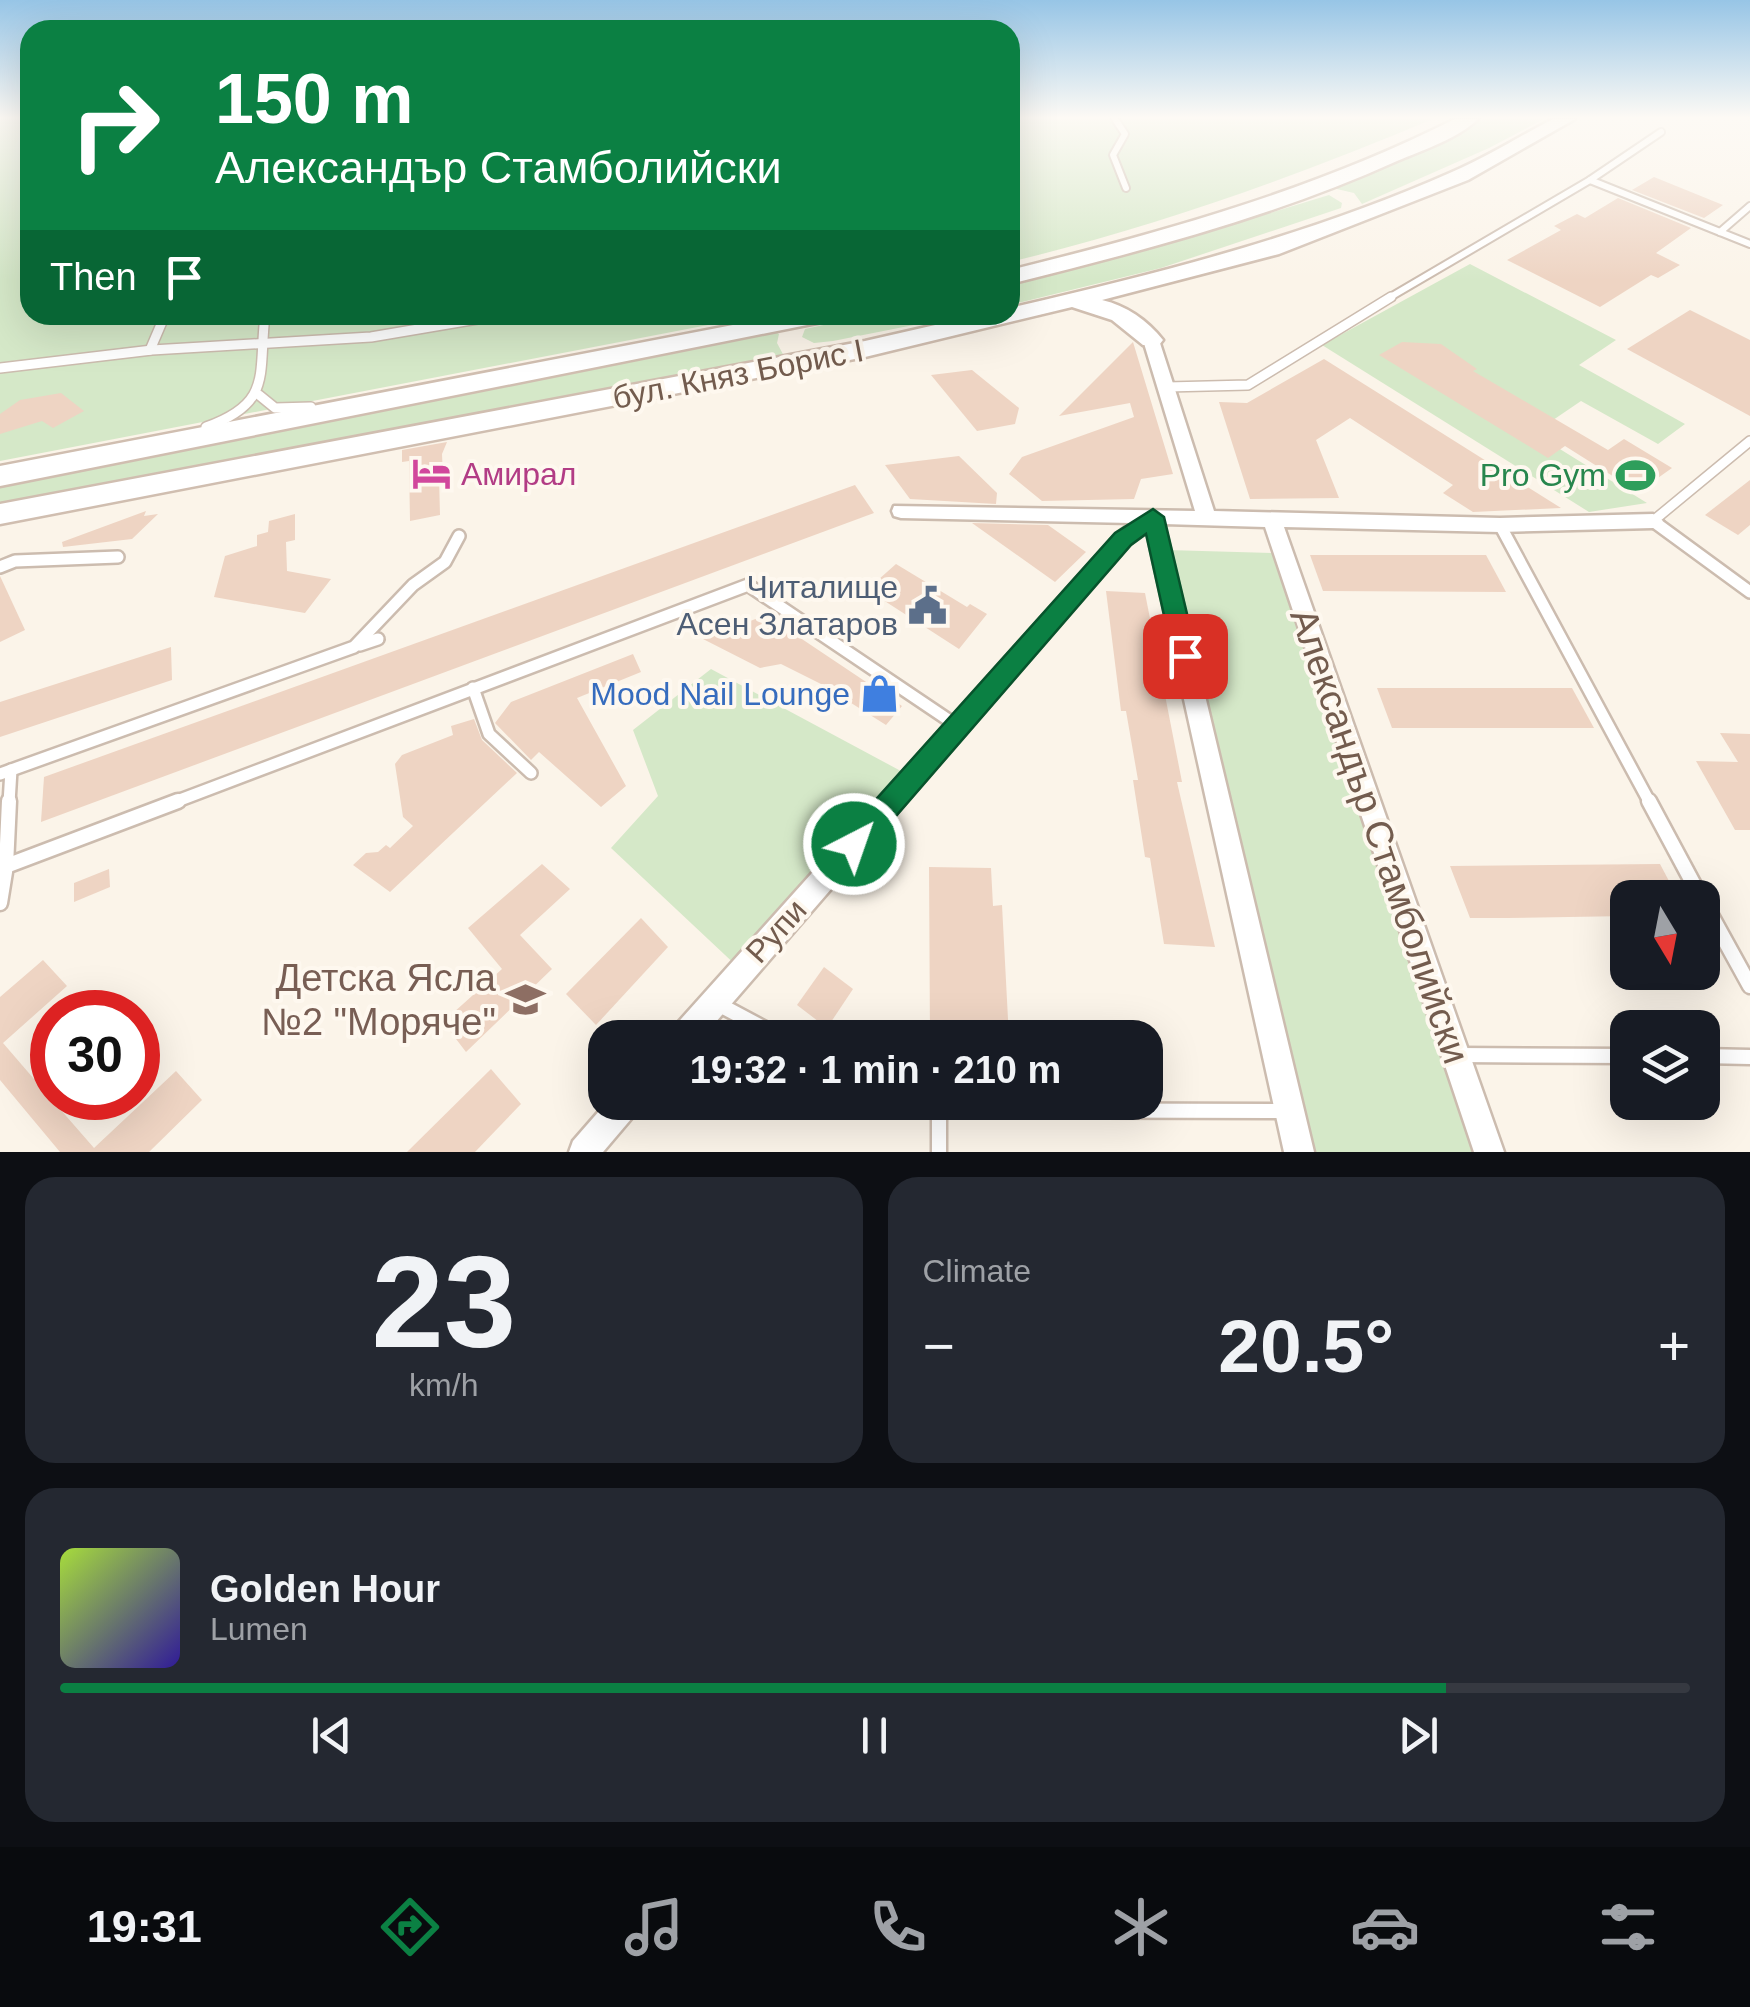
<!DOCTYPE html>
<meta charset="utf-8">
<style>
:root{--surface:#171b24;--page:#242831;--text:#f1f3f6;--muted:#9ea1a6;--line:#363941;--accent:#0b8043}
body{margin:0;font-family:Helvetica,sans-serif;background:var(--page);color:var(--text);height:100vh;display:flex;flex-direction:column;font-size:38px;white-space:nowrap}
*{box-sizing:border-box;margin:0}
p{font-size:32px;color:var(--muted)}
.icon{flex:none;width:55px;height:55px;fill:none;stroke:currentColor;stroke-width:2;stroke-linecap:round;stroke-linejoin:round}
.map{position:relative;height:1152px;overflow:hidden}
.sheet{display:flex;flex-direction:column;gap:25px;padding:25px;background:#0d0f14;flex:1}
.sheet>*{flex:none}
.hud{position:absolute;left:20px;top:20px;width:1000px;height:305px;border-radius:30px;box-shadow:0 10px 40px #0002;background:#0b8043;color:#fff;overflow:hidden}
.needle{width:65px;rotate:170deg}
.fabs{position:absolute;left:1610px;top:880px;display:grid;gap:20px}
.fabs a{display:grid;place-items:center;width:110px;height:110px;border-radius:20px;background:var(--surface);box-shadow:0 10px 40px #0002;font-size:50px}
.speed{position:absolute;left:30px;top:990px;display:flex;gap:20px;font-size:50px;font-weight:700;text-align:center}
.speed>*{display:grid;place-content:center;width:130px;height:130px;border-radius:50%;background:var(--surface);box-shadow:0 10px 40px #0002;line-height:1}
.speed .limit{border:15px solid #d22;background:#fff;color:#111}
.pin{position:absolute;display:grid;place-items:center;width:85px;height:85px;color:#fff;margin:-42px;border-radius:20px;box-shadow:0 5px 15px #0006}
.me{position:absolute;width:110px;margin:-55px;rotate:41deg;stroke-linejoin:round;filter:drop-shadow(0 0 8px #0008)}
.turn{display:flex;align-items:center;gap:35px;height:210px;padding:0 30px;font-size:45px}
.turn .icon{width:130px;height:130px;stroke-width:2.5}
.turn b{display:block;font-size:70px;line-height:85px}
.then{display:flex;align-items:center;height:95px;padding:0 30px;background:#0003;gap:20px;font-size:38px}
.big{font-size:75px;font-weight:800;line-height:1.1}
.sheet .card{flex:1;display:flex;flex-direction:column;justify-content:center;gap:15px;min-width:0;padding:0 35px;border-radius:30px;background:var(--page)}
.sheet .dial{align-items:center;gap:0}
.dial b{font-size:130px;line-height:1}
.song{display:flex;align-items:center;gap:30px}
.cover{width:120px;height:120px;border-radius:15px;background:linear-gradient(135deg,hsl(80 70% 55%),hsl(250 70% 35%))}
.played{height:10px;border-radius:5px;background:linear-gradient(90deg,var(--accent) 85%,var(--line) 85%)}
.keys{display:flex;justify-content:space-around;direction:ltr}
.heat{display:flex;justify-content:space-between;align-items:center;font-size:55px;direction:ltr}
.sheet .tiles{flex:1;display:grid;gap:25px;grid-template-columns:1fr 1fr}
.card:last-child{grid-column:span 2}
.trip{position:absolute;left:588px;top:1020px;width:575px;height:100px;border-radius:30px;background:var(--surface);box-shadow:0 10px 40px #0002;font-weight:800;line-height:100px;text-align:center}
.menu{display:flex;height:160px;justify-content:space-around;align-items:center;background:#090b0e;color:var(--muted)}
.menu .icon{width:70px;height:70px}
.menu .on{color:var(--accent)}
.menu b{font-size:45px;color:var(--text)}
.map>svg:first-child{display:block}
.green{fill:#d5e8c8}
.building{fill:#eed4c3}
.lines{fill:none;stroke-linecap:round;stroke-linejoin:round}
.service-far3-casing{stroke:#ccbcaf;stroke-width:10}
.service-far2-casing{stroke:#ccbcaf;stroke-width:12}
.service-far1-casing{stroke:#ccbcaf;stroke-width:16}
.service-casing{stroke:#ccbcaf;stroke-width:19}
.minor-casing{stroke:#ccbcaf;stroke-width:5}
.secondary-casing{stroke:#d0beb0;stroke-width:5}
.service-far3{stroke:#fff;stroke-width:6}
.service-far2{stroke:#fff;stroke-width:9}
.service-far1{stroke:#fff;stroke-width:11}
.service{stroke:#fff;stroke-width:14}
.minor{fill:#fff;fill-rule:evenodd}
.secondary{fill:#fff;fill-rule:evenodd}
.route{fill:#0b8043;stroke:#07532c;stroke-width:2.5}
.labels{text-anchor:middle;stroke-width:8;stroke-linejoin:round;paint-order:stroke}
.street-label{font-size:32px;fill:#735c4e;stroke:#fef8ef}
.hotel-label{font-size:32px;fill:#b23c85;stroke:#fef8ef;text-anchor:start}
.leisure-label{font-size:32px;fill:#27864d;stroke:#fef8ef;text-anchor:end}
.service-label{font-size:32px;fill:#4e5e75;stroke:#fef8ef;text-anchor:end}
.shop-label{font-size:32px;fill:#366cbe;stroke:#fef8ef;text-anchor:end}
.near-street-label{font-size:38px;fill:#735c4e;stroke:#fef8ef}
.near-education-label{font-size:38px;fill:#785e54;stroke:#fef8ef;text-anchor:end}
</style>
<div class="map">
<svg width="1750" height="1152" viewBox="0 0 1750 1152">
<rect width="100%" height="100%" fill="#fbf4e9"/>
<g class="green">
<path d="M 0,119 L 30,119 L 30,315 L 760,315 L 0,461 Z"/>
<path d="M 1010,119 L 1433,119 C 1295,177 1156,227 1010,262 Z"/>
<path d="M 1483,119 L 1544,119 L 1489,148 L 1362,204 L 1354,193 L 1328,187 Z"/>
<path d="M 1329,195 L 1342,203 L 1341,208 L 1161,268 L 1010,305 L 1010,285 L 1151,249 Z"/>
<path d="M 1470,264 L 1616,340 L 1579,365 L 1685,424 L 1658,444 L 1581,401 L 1534,433 L 1647,503 L 1589,512 L 1322,345 Z"/>
<path d="M 870,315 L 964,315 L 833,341 L 814,343 L 802,337 L 805,329 Z"/>
<path d="M 774,331 L 779,334 L 777,343 L 785,358 L 0,505 L 0,484 Z"/>
<path d="M 1167,550 L 1276,553 L 1478,1152 L 1310,1152 Z"/>
<path d="M 711,669 L 912,777 L 741,970 L 611,848 L 658,796 L 633,730 Z"/>
</g>
<g class="building">
<path d="M 1654,177 L 1723,205 L 1704,218 L 1632,190 Z"/>
<path d="M 1618,198 L 1691,228 L 1656,253 L 1680,265 L 1658,278 L 1651,275 L 1600,307 L 1507,260 L 1561,230 L 1554,226 L 1577,214 L 1585,218 Z"/>
<path d="M 1690,310 L 1750,340 L 1750,416 L 1627,349 Z"/>
<path d="M 1133,342 L 1173,474 L 1141,479 L 1134,499 L 1042,501 L 1009,474 L 1022,457 L 1134,417 L 1130,403 L 1059,416 Z"/>
<path d="M 1402,342 L 1441,344 L 1477,369 L 1473,371 L 1608,450 L 1624,439 L 1672,468 L 1638,492 L 1565,446 L 1548,458 L 1379,355 Z"/>
<path d="M 1324,359 L 1383,396 L 1561,508 L 1473,512 L 1443,493 L 1453,485 L 1350,418 L 1316,440 L 1339,498 L 1250,499 L 1219,402 L 1247,403 Z"/>
<path d="M 972,370 L 1019,408 L 1015,424 L 977,431 L 931,375 Z"/>
<path d="M 61,393 L 84,411 L 53,428 L 42,421 L 0,434 L 0,414 L 20,400 Z"/>
<path d="M 447,442 L 442,454 L 443,477 L 439,477 L 440,515 L 410,521 L 409,461 L 402,462 L 402,450 Z"/>
<path d="M 959,456 L 997,493 L 996,504 L 910,499 L 885,465 Z"/>
<path d="M 1750,480 L 1750,525 L 1738,535 L 1705,515 Z"/>
<path d="M 855,485 L 874,513 L 41,822 L 44,777 Z"/>
<path d="M 146,511 L 144,516 L 158,514 L 132,539 L 63,547 L 62,542 Z"/>
<path d="M 295,514 L 295,540 L 286,542 L 287,571 L 331,579 L 305,613 L 214,597 L 225,556 L 257,546 L 257,535 L 268,532 L 269,521 Z"/>
<path d="M 972,523 L 1048,525 L 1086,552 L 1055,582 Z"/>
<path d="M 1310,555 L 1486,555 L 1506,592 L 1323,591 Z"/>
<path d="M 896,564 L 967,607 L 970,604 L 987,614 L 959,649 L 880,598 L 890,587 L 878,580 Z"/>
<path d="M 0,576 L 25,630 L 0,642 Z"/>
<path d="M 1106,591 L 1145,593 L 1182,782 L 1177,782 L 1215,947 L 1164,944 L 1150,858 L 1145,857 L 1133,780 L 1138,780 L 1126,711 L 1121,711 Z"/>
<path d="M 766,615 L 902,706 L 886,725 L 821,684 L 781,664 L 760,668 L 703,639 Z"/>
<path d="M 171,647 L 172,680 L 0,737 L 0,702 Z"/>
<path d="M 633,654 L 641,672 L 577,698 L 626,786 L 601,807 L 539,752 L 531,760 L 495,723 L 511,702 Z"/>
<path d="M 1377,688 L 1572,688 L 1594,728 L 1392,728 Z"/>
<path d="M 474,719 L 482,740 L 517,773 L 390,892 L 353,865 L 366,853 L 378,852 L 386,845 L 390,848 L 413,826 L 403,817 L 395,764 L 402,755 L 453,735 L 451,726 Z"/>
<path d="M 1720,733 L 1750,734 L 1750,830 L 1735,830 L 1696,761 L 1738,762 Z"/>
<path d="M 542,864 L 570,889 L 520,935 L 552,969 L 466,1052 L 443,1022 L 502,969 L 468,928 Z"/>
<path d="M 1660,864 L 1678,898 L 1628,898 L 1628,916 L 1507,918 L 1470,918 L 1450,866 Z"/>
<path d="M 929,867 L 991,868 L 993,906 L 1002,905 L 1009,1038 L 930,1038 Z"/>
<path d="M 109,869 L 110,887 L 74,902 L 74,883 Z"/>
<path d="M 641,918 L 668,947 L 596,1025 L 566,994 Z"/>
<path d="M 43,960 L 67,986 L 3,1043 L 34,1079 L 52,1063 L 52,1098 L 73,1098 L 60,1109 L 94,1148 L 176,1071 L 202,1100 L 149,1152 L 60,1152 L 0,1080 L 0,997 Z"/>
<path d="M 824,967 L 853,989 L 827,1028 L 797,1005 Z"/>
<path d="M 491,1069 L 521,1104 L 475,1152 L 407,1152 Z"/>
</g>
<g class="lines">
<defs>
<g id="service-far3">
<path d="M 1115,119 L 1125,134 L 1113,155 L 1126,188"/>
<path d="M 1590,180 L 1750,244"/>
<path d="M 1720,232 L 1750,206"/>
<path d="M 1387,299 L 1590,180 L 1661,132"/>
</g>
<g id="service-far2">
<path d="M 150,350 L 165,315"/>
<path d="M 0,368 L 152,350 L 371,337 L 501,315"/>
<path d="M 1167,387 L 1248,385 L 1391,297"/>
<path d="M 259,395 L 275,408 L 311,407"/>
<path d="M 206,427 C 273,403 258,375 265,315"/>
<path d="M 1656,523 L 1653,521 L 1750,441"/>
</g>
<g id="service-far1">
<path d="M 1653,521 L 1750,592"/>
<path d="M 1500,525 L 1650,803"/>
<path d="M 0,567 L 15,561 L 118,557"/>
<path d="M 360,645 L 378,639"/>
<path d="M 473,688 L 489,734 L 531,773"/>
<path d="M 0,774 L 354,647 L 413,585 L 445,562 L 459,536"/>
<path d="M 9,803 L 11,770"/>
<path d="M 172,803 L 748,585 L 956,725"/>
</g>
<g id="service">
<path d="M 1649,801 L 1701,898"/>
<path d="M 6,866 L 9,801"/>
<path d="M 1702,899 L 1750,986"/>
<path d="M 0,903 L 6,866 L 178,801"/>
<path d="M 716,1003 L 782,1038"/>
<path d="M 1459,1055 L 1628,1056"/>
<path d="M 1702,1056 L 1750,1057"/>
<path d="M 920,1102 L 939,1110 L 1288,1111"/>
<path d="M 939,1110 L 939,1152"/>
</g>
<g id="minor">
<path d="M 1151,335 L 1159,340 L 1214,511 L 1500,518 L 1653,514 L 1663,521 L 1653,528 L 1500,532 L 1284,527 L 1504,1152 L 1474,1152 L 1265,527 L 1164,524 L 1314,1152 L 1284,1152 L 1147,532 L 1130,544 L 702,1038 L 669,1038 L 673,1028 L 1116,534 L 1131,523 L 901,518 L 894,516 L 892,511 L 894,506 L 1195,511 L 1143,340 Z"/>
<path d="M 607,1102 L 641,1102 L 637,1112 L 603,1152 L 569,1152 L 573,1141 Z"/>
</g>
<g id="secondary">
<path d="M 1455,119 L 1478,119 C 1459,138 1423,150 1397,161 C 1273,217 1142,251 1010,284 L 1010,270 C 1164,232 1314,190 1455,119 Z"/>
<path d="M 1553,119 L 1575,119 L 1468,180 L 1279,254 L 1102,300 C 1127,306 1147,320 1163,340 L 1159,345 L 1143,345 L 1112,320 L 1072,307 L 865,357 L 0,524 L 0,504 L 865,341 L 979,315 L 1010,315 L 1010,308 C 1161,273 1310,235 1452,172 C 1487,157 1520,136 1553,119 Z"/>
<path d="M 785,315 L 834,315 L 822,322 L 0,486 L 0,466 Z"/>
</g>
</defs>
<use href="#service-far3" class="service-far3-casing"/>
<use href="#service-far2" class="service-far2-casing"/>
<use href="#service-far1" class="service-far1-casing"/>
<use href="#service" class="service-casing"/>
<use href="#minor" class="minor-casing"/>
<use href="#secondary" class="secondary-casing"/>
<use href="#service-far3" class="service-far3"/>
<use href="#service-far2" class="service-far2"/>
<use href="#service-far1" class="service-far1"/>
<use href="#service" class="service"/>
<use href="#minor" class="minor"/>
<use href="#secondary" class="secondary"/>
</g>
<linearGradient id="sky" x2="0" y2="1"><stop stop-color="#97c5e6"/><stop offset="0.42" stop-color="#fdfaf5"/><stop offset="1" stop-color="#fdfaf5" stop-opacity="0"/></linearGradient>
<rect width="1750" height="280" fill="url(#sky)"/>
<path class="route" d="M 1153,509 L 1164,517 L 1197,656 L 1193,663 L 1176,663 L 1173,656 L 1146,534 L 1131,545 L 864,853 L 854,857 L 844,853 L 840,844 L 844,835 L 1115,533 Z"/>
<defs>
<symbol id="hotel-bare" viewBox="-9 -9 18 18"><path d="M-6-4.5h1.5V1H6V5H4.5V3h-9V5H-6ZM-4 0a1.8 1.8 0 1 1 3.6 0ZM.5 0V-2.5h3Q6-2.5 6 0Z" fill="#d1479c" stroke="#fef8ef" stroke-width="2.5" paint-order="stroke"/></symbol>
<symbol id="stadium-bare" viewBox="-9 -9 18 18"><path d="M0-5a6.5 5 0 1 0 0 10a6.5 5 0 1 0 0-10ZM-3.5-1.8h7v3.6h-7Z" fill="#2e9e5b" stroke="#fef8ef" stroke-width="2.5" paint-order="stroke"/></symbol>
<symbol id="civic-bare" viewBox="-9 -9 18 18"><path d="M-.6-6.5H3V-4.5H.6V-3L4-1V1h2V6H-6V1h2V-1L-.6-3ZM-1.2 2.5V6h2.4V2.5Z" fill="#5c6f8a" stroke="#fef8ef" stroke-width="2.5" paint-order="stroke"/></symbol>
<symbol id="shop-bare" viewBox="-9 -9 18 18"><path d="M-5-2.5h2.3a2.7 3.5 0 0 1 5.4 0H5L5.5 6h-11ZM-1.5-2.5h3a1.5 2.3 0 0 0-3 0Z" fill="#3f7fe0" stroke="#fef8ef" stroke-width="2.5" paint-order="stroke"/></symbol>
<symbol id="school-bare" viewBox="-9 -9 18 18"><path d="M0-5L7-2L0 1L-7-2ZM-4 1L0 2.5L4 1V4Q0 6-4 4Z" fill="#8d6e63" stroke="#fef8ef" stroke-width="2.5" paint-order="stroke"/></symbol>
</defs>
<g fill-rule="evenodd">
<use href="#hotel-bare" x="404" y="446" width="55" height="55"/>
<use href="#stadium-bare" x="1608" y="448" width="55" height="55"/>
<use href="#civic-bare" x="900" y="578" width="55" height="55"/>
<use href="#shop-bare" x="852" y="666" width="55" height="55"/>
<use href="#school-bare" x="498" y="972" width="55" height="55"/>
</g>
<g class="labels">
<g class="street-label">
<text transform="translate(738 374) rotate(-11)" y="11">бул. Княз Борис I</text>
<text transform="translate(776 931) rotate(-48)" y="11">Рупи</text>
</g>
<g class="hotel-label">
<text x="461" y="485">Амирал</text>
</g>
<g class="leisure-label">
<text x="1606" y="486">Pro Gym</text>
</g>
<g class="service-label">
<text x="898" y="598">Читалище<tspan x="898" dy="37">Асен Златаров</tspan></text>
</g>
<g class="shop-label">
<text x="850" y="705">Mood Nail Lounge</text>
</g>
<g class="near-street-label">
<text transform="translate(1380 836) rotate(71)" y="13">Александър Стамболийски</text>
</g>
<g class="near-education-label">
<text x="496" y="991">Детска Ясла<tspan x="496" dy="44">№2 "Моряче"</tspan></text>
</g>
</g>
</svg>
<div class="fabs">
<a><svg class="needle" viewBox="-14 -14 28 28"><path d="M0-13l5 13h-10z" fill="#e53935"/><path d="M0 13l5-13h-10z" fill="#9ea1a6"/></svg></a>
<a><svg class="icon" aria-label="layers" viewBox="0 0 24 24"><path d="M12 4l9 5-9 5-9-5zM3 14l9 5 9-5"/></svg></a>
</div>
<div class="speed"><div class="limit">30</div></div>
<div class="pin" style="left:1185px;top:656px;background:#d93025"><svg class="icon" aria-label="arrive" viewBox="0 0 24 24"><path d="M6 21V4h12l-3 4 3 4H6"/></svg></div>
<svg class="me" style="left:854px;top:844px" viewBox="-20 -20 40 40"><circle r="17" fill="#0b8043" stroke="#fff" stroke-width="3"/><path d="M0-11L8 9 0 5-8 9z" fill="#fff"/></svg>
<div class="trip">19:32 · 1 min · 210 m</div>
<div class="hud">
<div class="turn"><svg class="icon" aria-label="right" viewBox="0 0 24 24"><path d="M7 20v-9h11M14 6l5 5-5 5"/></svg><div><b>150 m</b>Александър Стамболийски</div></div>
<div class="then">Then<svg class="icon" aria-label="arrive" viewBox="0 0 24 24"><path d="M6 21V4h12l-3 4 3 4H6"/></svg></div>
</div>
</div>
<section class="sheet">
<div class="tiles">
<div class="card dial"><b>23</b><p>km/h</p></div>
<div class="card"><p>Climate</p>
<div class="heat"><a>−</a><b class="big">20.5°</b><a>+</a></div>
</div>
<div class="card">
<div class="song"><i class="cover"></i><div><b>Golden Hour</b><p>Lumen</p></div></div>
<div class="played"></div>
<div class="keys"><svg class="icon" aria-label="previous" viewBox="0 0 24 24"><path d="M18 5L8 12l10 7zM5 5v14"/></svg><svg class="icon" aria-label="pause" viewBox="0 0 24 24"><path d="M8 5v14M16 5v14"/></svg><svg class="icon" aria-label="next" viewBox="0 0 24 24"><path d="M6 5l10 7-10 7zM19 5v14"/></svg></div>
</div>
</div>
</section>
<nav class="menu">
<b>19:31</b>
<svg class="icon on" aria-label="directions" viewBox="0 0 24 24"><path d="M12 3l9 9-9 9-9-9zM9 14v-3h6M13 9l2 2-2 2"/></svg>
<svg class="icon" aria-label="music" viewBox="0 0 24 24"><path d="M9 18V5l10-2v13"/><circle cx="6" cy="18" r="3"/><circle cx="16" cy="16" r="3"/></svg>
<svg class="icon" aria-label="phone" viewBox="0 0 24 24"><path d="M5 4h4l2 5-3 2q2 4 5 5l2-3 5 2v4C11 20 4 13 5 4z"/></svg>
<svg class="icon" aria-label="climate" viewBox="0 0 24 24"><path d="M12 3v18M4 7l16 10M4 17L20 7"/></svg>
<svg class="icon" aria-label="car" viewBox="0 0 24 24"><path d="M5 17H2v-5l4-1 3-4h7l3 4 3 1v5h-3M9 17h6M6 11h13"/><circle cx="7" cy="17" r="2"/><circle cx="17" cy="17" r="2"/></svg>
<svg class="icon" aria-label="filters" viewBox="0 0 24 24"><path d="M4 7h16M4 17h16"/><circle cx="9" cy="7" r="2"/><circle cx="15" cy="17" r="2"/></svg>
</nav>
